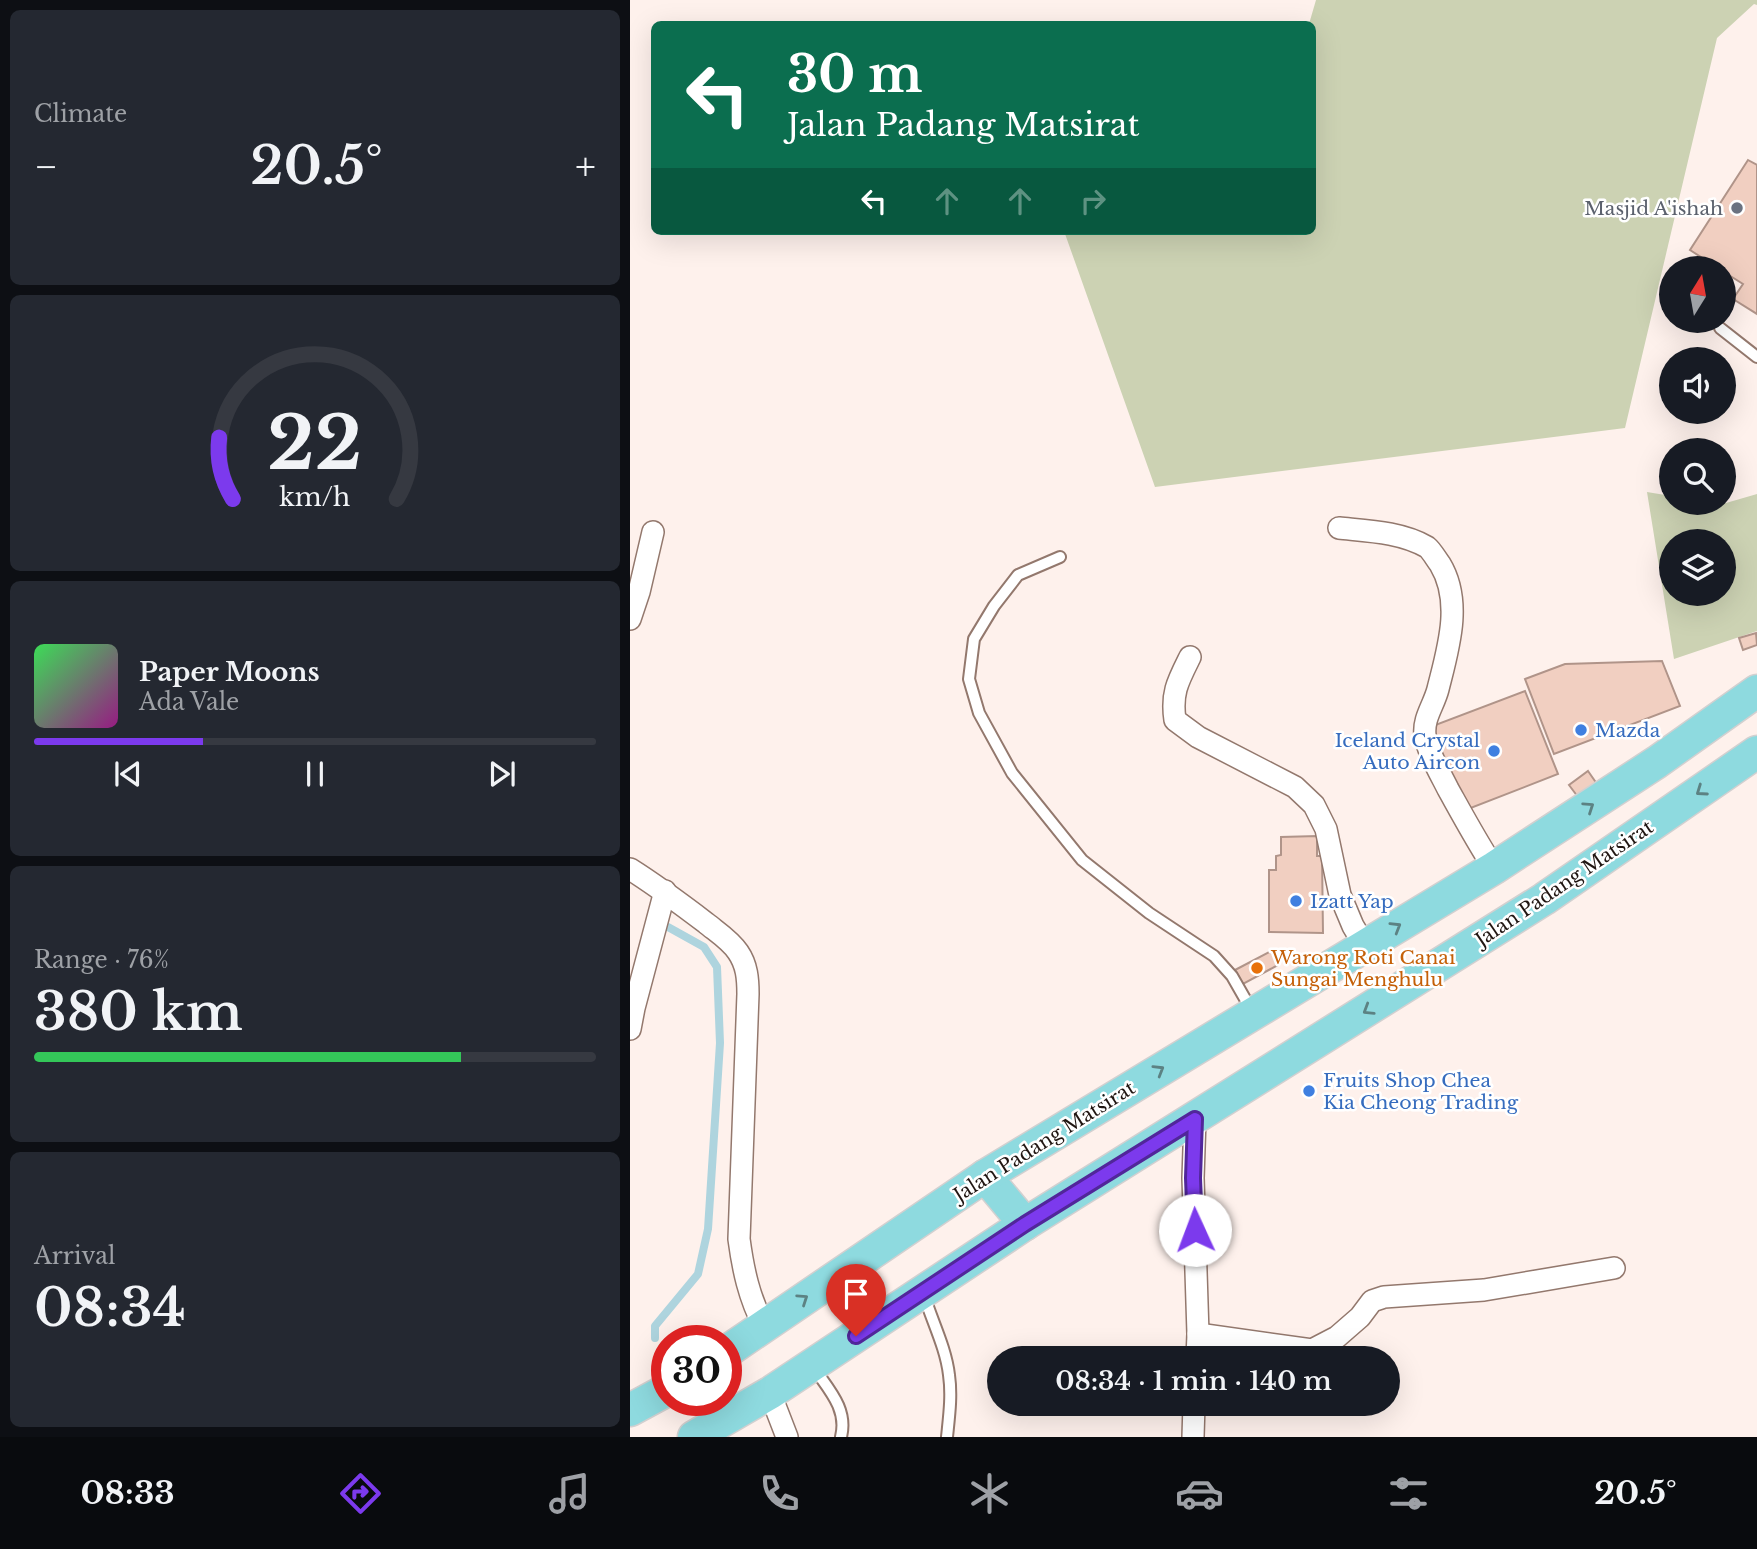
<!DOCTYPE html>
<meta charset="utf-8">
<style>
:root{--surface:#171b24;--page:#242831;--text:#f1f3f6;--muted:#9ea1a6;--line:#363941;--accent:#7c3aed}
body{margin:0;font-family:"Libre Baskerville",serif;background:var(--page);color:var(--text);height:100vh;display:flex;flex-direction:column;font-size:26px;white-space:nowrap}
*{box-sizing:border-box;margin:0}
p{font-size:23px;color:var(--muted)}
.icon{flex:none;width:38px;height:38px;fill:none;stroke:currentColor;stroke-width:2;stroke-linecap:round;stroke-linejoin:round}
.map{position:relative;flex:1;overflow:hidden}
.panel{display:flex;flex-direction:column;gap:10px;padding:10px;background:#0d0f14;width:630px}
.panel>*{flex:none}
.banner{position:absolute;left:21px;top:21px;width:665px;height:214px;border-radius:10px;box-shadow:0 7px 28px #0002;background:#0b6e4f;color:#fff;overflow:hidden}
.needle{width:46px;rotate:11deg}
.tools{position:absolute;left:1029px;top:256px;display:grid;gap:14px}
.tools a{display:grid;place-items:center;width:77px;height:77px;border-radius:50%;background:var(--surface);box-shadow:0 7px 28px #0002;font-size:35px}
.speed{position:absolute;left:21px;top:1325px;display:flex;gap:14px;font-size:35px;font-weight:700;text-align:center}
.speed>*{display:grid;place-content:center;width:91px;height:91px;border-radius:50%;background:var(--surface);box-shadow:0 7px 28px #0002;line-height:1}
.speed .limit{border:10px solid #d22;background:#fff;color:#111}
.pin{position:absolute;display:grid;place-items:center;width:60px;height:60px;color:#fff;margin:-72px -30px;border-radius:50% 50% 50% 0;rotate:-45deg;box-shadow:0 0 7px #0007}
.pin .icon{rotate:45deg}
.me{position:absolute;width:77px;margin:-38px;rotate:358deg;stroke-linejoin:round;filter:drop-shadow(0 0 5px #0008)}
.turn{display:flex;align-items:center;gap:24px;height:147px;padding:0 21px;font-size:32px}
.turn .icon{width:91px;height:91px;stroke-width:2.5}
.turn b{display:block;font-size:49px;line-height:60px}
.lanes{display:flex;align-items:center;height:66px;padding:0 21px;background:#0003;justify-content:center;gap:35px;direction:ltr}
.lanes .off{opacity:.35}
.big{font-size:52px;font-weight:600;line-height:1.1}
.panel .widget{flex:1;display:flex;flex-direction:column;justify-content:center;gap:10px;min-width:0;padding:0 24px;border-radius:10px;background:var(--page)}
.panel .dial{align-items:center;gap:0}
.dial svg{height:182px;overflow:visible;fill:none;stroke:var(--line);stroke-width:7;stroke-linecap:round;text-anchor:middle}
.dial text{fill:var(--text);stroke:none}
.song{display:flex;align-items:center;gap:21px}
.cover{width:84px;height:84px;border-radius:10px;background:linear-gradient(135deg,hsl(130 70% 55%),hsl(310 70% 35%))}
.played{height:7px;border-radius:4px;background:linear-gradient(90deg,var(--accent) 30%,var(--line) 30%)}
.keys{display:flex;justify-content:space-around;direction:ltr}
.heat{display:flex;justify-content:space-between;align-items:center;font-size:38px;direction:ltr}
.charge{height:10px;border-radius:5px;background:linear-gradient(90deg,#34c759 76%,var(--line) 0)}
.trip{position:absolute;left:357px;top:1346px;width:413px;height:70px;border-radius:35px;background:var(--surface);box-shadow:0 7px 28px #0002;font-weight:600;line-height:70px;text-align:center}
.tabs{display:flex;height:112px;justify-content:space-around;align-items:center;background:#090b0e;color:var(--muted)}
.tabs .icon{width:49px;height:49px}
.tabs .active{color:var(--accent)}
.tabs b{font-size:32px;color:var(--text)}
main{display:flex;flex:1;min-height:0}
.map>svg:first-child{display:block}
.green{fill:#ccd2b3;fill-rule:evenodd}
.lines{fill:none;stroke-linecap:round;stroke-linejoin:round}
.stream{stroke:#aed4de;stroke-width:8}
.building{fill:#f1cfc1;stroke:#b09489;stroke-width:2}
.lane-casing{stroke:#93786d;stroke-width:14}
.street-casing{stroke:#93786d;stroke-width:24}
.primary-casing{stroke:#d2d0d0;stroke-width:35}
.lane{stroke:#fff;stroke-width:10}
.street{stroke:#fff;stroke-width:21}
.primary{stroke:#8edadf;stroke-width:32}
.oneway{stroke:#5c8283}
.route-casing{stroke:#51269a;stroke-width:18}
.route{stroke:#7c3aed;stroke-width:12}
.worship-dot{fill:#6b7280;stroke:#fff;stroke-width:2.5}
.shop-dot{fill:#3f7fe0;stroke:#fff;stroke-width:2.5}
.food-dot{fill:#e8710a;stroke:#fff;stroke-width:2.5}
.labels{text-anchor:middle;stroke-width:5;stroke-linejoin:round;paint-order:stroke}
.worship-label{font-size:19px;fill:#5b616d;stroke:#fff;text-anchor:end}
.shop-label{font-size:19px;fill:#366cbe;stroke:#fff;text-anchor:start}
.street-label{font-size:19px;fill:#201612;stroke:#fff}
.food-label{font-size:19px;fill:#c56008;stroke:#fff;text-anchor:start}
</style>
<main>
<section class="panel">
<div class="widget"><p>Climate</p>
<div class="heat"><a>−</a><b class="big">20.5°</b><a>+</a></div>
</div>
<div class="widget dial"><svg viewBox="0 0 100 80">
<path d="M14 69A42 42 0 1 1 86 69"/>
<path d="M14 69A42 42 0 0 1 8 42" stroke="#7c3aed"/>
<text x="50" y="56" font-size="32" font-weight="700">22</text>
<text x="50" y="72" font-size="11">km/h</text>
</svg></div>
<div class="widget">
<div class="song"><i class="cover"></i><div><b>Paper Moons</b><p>Ada Vale</p></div></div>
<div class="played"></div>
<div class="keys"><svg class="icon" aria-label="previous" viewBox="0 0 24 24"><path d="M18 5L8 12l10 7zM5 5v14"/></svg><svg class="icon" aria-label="pause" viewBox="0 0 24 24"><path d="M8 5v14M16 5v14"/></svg><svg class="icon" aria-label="next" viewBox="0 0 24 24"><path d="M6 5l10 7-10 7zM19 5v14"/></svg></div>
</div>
<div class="widget"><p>Range · 76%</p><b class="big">380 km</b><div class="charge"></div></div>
<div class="widget"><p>Arrival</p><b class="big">08:34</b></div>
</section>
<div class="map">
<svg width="1127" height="1437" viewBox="0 0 1127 1437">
<rect width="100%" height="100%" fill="#fef1ec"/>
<g class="green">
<path d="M 686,0 L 1127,0 L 1127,5 L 1124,4 L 1087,38 L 995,428 L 525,487 L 434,231 L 682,231 L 682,24 L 679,24 Z"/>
<path d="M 1017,492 L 1041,496 L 1041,502 L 1096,503 L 1127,494 L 1127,631 L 1044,659 ZM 1041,541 L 1094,541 L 1094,593 L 1041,593 Z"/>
</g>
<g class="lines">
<path class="stream" d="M 25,1338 L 25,1326 L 68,1274 L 78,1229 L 90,1043 L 87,967 L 74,947 L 38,927"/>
</g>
<g class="building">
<path d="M 1118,160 L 1127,165 L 1127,314 L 1103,299 L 1113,284 L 1094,272 L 1094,268 L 1088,268 L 1060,250 Z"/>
<path d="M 1126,633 L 1127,645 L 1113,650 L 1109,638 Z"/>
<path d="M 1032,661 L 1050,706 L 924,754 L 895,679 L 935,664 Z"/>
<path d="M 895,691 L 928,774 L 833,811 L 800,727 Z"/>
<path d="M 958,771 L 967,784 L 948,797 L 939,785 Z"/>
<path d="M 687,836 L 687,856 L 692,856 L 693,933 L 639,932 L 639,870 L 646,870 L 646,856 L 651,855 L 651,837 Z"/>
<path d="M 641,951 L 648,965 L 613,984 L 605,970 Z"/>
</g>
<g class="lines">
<defs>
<g id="lane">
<path d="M 1090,328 L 1127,357"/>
<path d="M 430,557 L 388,575 L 364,606 L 344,639 L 339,679 L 349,713 L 382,773 L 452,860 L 519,913 L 584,956 L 602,976 L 622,1011"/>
<path d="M 294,1295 C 302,1321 316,1348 319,1375 C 322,1396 319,1417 317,1437"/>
<path d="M 184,1368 C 199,1390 218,1409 211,1437"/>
</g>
<g id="street">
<path d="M 709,528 C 738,531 771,532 797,547 C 802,551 806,559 810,564 C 833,602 818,649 808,689 C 804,705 793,718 795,735 C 798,753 810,773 818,789 C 833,816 847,842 864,868"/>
<path d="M 0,619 L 9,592 L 23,532"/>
<path d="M 560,657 C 548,681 541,693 545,720 L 568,737 L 665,787 L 684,805 L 696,829 L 710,895 L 723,926 L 735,946"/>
<path d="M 0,869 C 27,886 51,904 76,923 C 87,932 100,940 108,952 C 117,965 118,979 118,994 L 109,1239 C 113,1269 119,1298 134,1326"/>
<path d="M 0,1029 L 4,1008 L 35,891"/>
<path d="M 565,1119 L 563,1178 L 568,1334 L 567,1358"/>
<path d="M 568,1334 L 682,1350 L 707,1337 L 730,1317 L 742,1301 L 754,1297 L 854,1290 L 984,1268"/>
<path d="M 140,1393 L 157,1437"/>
<path d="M 563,1437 L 564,1404"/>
</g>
<g id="primary">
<path d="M 355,1176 L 395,1224"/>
<path d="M 96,1352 L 355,1176 L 864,868 L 1027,762 L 1127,691"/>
<path d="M 0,1410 L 37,1390"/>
<path d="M 64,1437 L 140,1393 L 395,1224 L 914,899 L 1127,752"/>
</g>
</defs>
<use href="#lane" class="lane-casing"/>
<use href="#street" class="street-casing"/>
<use href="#primary" class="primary-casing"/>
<use href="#lane" class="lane"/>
<use href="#street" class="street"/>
<use href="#primary" class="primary"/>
</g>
<defs><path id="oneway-chevron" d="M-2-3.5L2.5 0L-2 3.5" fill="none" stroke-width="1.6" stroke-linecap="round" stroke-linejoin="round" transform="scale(1.75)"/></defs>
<g class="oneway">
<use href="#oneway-chevron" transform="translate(1071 791) rotate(145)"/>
<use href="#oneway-chevron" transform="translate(959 807) rotate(-34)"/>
<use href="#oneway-chevron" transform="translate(766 927) rotate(-31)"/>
<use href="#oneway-chevron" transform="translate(738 1010) rotate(148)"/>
<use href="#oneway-chevron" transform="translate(529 1070) rotate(-31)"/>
<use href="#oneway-chevron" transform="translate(173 1299) rotate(-34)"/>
</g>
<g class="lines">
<defs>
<path id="route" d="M 226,1336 L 395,1224 L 565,1119 L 563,1178 L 565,1230"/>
</defs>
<use href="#route" class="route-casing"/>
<use href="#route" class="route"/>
</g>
<circle class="worship-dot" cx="1107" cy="208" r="7"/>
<g class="shop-dot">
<circle cx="951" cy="730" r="7"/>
<circle cx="864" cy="751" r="7"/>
<circle cx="666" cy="901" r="7"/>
<circle cx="679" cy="1091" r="7"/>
</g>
<circle class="food-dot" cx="627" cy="968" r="7"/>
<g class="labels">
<g class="worship-label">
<text x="1093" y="215">Masjid A'ishah</text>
</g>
<g class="shop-label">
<text x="965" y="737">Mazda</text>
<text x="850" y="747" text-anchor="end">Iceland Crystal<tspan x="850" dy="22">Auto Aircon</tspan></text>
<text x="680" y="908">Izatt Yap</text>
<text x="693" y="1087">Fruits Shop Chea<tspan x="693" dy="22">Kia Cheong Trading</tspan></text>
</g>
<g class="street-label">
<text transform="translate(934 883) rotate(-34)" y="7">Jalan Padang Matsirat</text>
<text transform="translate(414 1141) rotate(-32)" y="7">Jalan Padang Matsirat</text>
</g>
<g class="food-label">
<text x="641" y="964">Warong Roti Canai<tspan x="641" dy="22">Sungai Menghulu</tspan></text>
</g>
</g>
</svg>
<div class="tools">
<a><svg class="needle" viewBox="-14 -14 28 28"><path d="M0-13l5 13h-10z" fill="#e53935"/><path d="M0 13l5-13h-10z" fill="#9ea1a6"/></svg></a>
<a><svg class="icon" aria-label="sound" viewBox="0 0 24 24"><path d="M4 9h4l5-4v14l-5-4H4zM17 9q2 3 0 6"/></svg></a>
<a><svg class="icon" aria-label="search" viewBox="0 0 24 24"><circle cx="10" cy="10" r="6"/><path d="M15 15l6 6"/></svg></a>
<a><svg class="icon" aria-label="layers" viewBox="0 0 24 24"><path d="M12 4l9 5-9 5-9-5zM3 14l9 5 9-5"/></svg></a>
</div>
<div class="speed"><div class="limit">30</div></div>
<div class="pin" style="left:226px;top:1336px;background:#d93025"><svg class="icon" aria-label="arrive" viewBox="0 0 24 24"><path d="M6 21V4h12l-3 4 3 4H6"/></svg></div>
<svg class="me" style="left:565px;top:1230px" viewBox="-20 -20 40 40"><circle r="19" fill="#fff"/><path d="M0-13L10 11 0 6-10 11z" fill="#7c3aed"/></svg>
<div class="trip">08:34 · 1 min · 140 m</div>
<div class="banner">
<div class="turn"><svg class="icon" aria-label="left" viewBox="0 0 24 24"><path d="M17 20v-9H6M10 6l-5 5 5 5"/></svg><div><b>30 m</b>Jalan Padang Matsirat</div></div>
<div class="lanes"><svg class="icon" aria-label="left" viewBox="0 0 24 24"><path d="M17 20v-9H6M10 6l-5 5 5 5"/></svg><svg class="icon off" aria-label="ahead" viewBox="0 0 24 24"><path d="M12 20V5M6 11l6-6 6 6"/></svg><svg class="icon off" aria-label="ahead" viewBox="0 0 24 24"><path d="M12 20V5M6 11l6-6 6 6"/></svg><svg class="icon off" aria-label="right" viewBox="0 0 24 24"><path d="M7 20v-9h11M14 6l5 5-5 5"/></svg></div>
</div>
</div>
</main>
<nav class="tabs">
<b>08:33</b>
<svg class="icon active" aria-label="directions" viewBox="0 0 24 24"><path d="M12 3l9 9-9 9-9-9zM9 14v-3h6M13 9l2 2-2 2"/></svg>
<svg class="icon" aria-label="music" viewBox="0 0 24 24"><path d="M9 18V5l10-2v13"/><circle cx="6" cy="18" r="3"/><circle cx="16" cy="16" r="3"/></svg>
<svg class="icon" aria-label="phone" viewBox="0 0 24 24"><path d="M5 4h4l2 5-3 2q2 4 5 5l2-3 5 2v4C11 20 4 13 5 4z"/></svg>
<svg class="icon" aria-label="climate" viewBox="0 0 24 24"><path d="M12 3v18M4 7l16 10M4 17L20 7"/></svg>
<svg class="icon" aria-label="car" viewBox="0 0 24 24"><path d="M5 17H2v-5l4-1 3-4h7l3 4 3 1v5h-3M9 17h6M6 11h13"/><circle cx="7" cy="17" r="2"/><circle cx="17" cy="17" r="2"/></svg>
<svg class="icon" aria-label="filters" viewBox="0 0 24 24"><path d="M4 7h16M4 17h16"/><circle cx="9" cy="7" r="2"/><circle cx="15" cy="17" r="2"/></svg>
<b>20.5°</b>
</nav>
